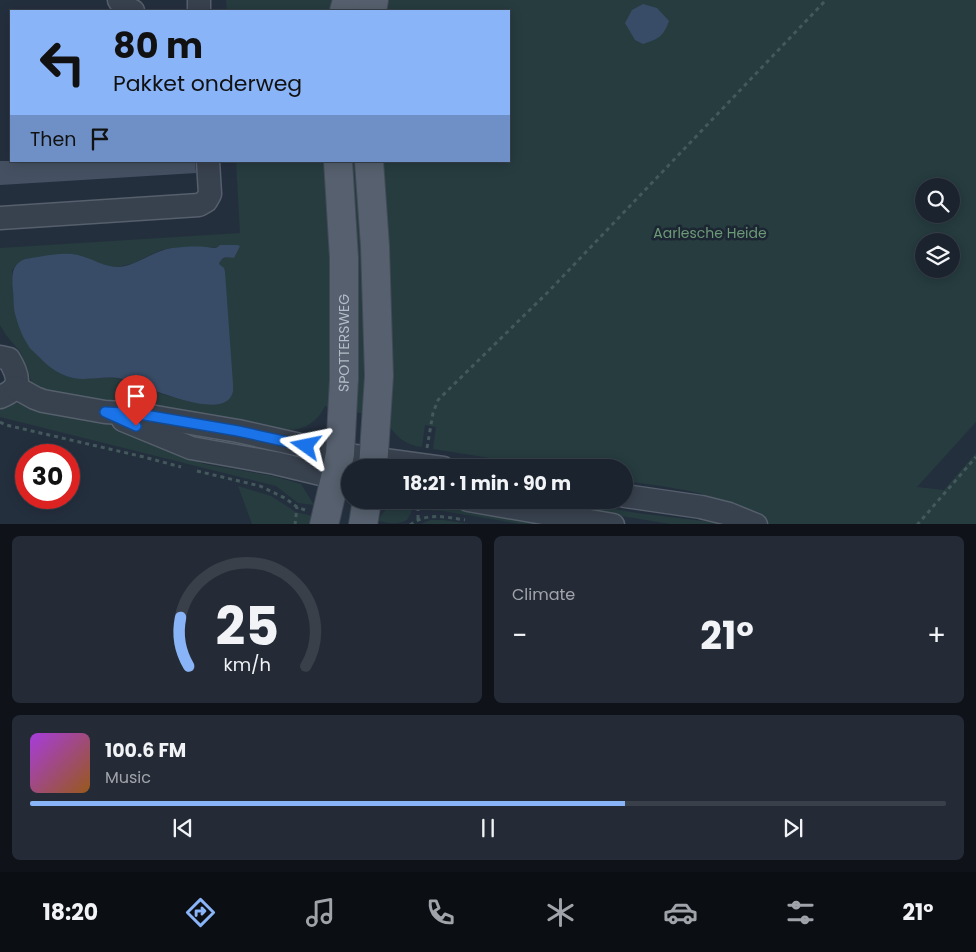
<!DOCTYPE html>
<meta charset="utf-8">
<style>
:root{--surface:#1b232e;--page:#242b36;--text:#f1f3f6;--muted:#a0a4aa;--line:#39404a;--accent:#8ab4f8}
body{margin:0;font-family:Poppins,sans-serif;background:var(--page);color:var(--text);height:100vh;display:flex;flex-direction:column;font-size:19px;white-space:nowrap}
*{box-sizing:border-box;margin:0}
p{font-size:16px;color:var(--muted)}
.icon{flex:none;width:28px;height:28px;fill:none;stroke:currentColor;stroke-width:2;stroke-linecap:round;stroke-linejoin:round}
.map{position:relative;height:524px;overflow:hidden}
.side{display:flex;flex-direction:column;gap:12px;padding:12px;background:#0f1319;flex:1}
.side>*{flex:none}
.top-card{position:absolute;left:10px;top:10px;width:500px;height:152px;border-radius:0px;box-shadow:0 2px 12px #0003,0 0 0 1px var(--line);background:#8ab4f8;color:#111;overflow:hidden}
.fabs{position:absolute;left:915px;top:178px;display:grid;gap:10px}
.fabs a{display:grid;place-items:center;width:45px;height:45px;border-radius:50%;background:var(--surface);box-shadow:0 2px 12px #0003,0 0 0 1px var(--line);font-size:25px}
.speed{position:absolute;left:15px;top:444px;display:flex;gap:10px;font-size:25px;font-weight:700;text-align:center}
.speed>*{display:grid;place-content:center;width:65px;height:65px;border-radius:50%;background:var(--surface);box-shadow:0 2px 12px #0003,0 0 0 1px var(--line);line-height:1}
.speed .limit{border:8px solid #d22;background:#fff;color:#111}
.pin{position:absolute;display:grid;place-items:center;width:42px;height:42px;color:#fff;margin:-51px -21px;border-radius:50% 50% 50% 0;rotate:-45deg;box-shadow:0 0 5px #0007}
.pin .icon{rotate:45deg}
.me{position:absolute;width:55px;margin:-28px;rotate:282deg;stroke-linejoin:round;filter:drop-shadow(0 0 4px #0008)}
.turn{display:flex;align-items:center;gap:18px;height:105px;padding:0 20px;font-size:22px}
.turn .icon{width:65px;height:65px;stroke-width:2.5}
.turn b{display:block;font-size:35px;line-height:42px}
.then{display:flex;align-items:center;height:48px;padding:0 20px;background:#0003;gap:10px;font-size:19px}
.big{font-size:38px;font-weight:700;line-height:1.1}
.side .tile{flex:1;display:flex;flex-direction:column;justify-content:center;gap:8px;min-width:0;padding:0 18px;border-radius:8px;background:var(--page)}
.side .dial{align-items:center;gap:0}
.dial svg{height:130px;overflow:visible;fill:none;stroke:var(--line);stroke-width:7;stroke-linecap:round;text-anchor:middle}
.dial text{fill:var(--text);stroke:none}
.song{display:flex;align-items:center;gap:15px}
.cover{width:60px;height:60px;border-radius:8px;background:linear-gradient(135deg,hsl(280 70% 55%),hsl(30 70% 35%))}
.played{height:5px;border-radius:2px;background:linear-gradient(90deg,var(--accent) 65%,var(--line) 65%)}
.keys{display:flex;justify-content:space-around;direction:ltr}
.heat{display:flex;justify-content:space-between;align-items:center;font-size:28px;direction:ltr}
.side .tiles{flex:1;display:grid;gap:12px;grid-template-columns:1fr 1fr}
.tile:last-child{grid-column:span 2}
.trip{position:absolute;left:341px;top:459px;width:292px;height:50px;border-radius:25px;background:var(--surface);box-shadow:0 2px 12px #0003,0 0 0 1px var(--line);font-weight:700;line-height:50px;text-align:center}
.dock{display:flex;height:80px;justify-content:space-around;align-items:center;background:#0b0e12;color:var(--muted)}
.dock .icon{width:35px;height:35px}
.dock .active{color:var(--accent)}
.dock b{font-size:22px;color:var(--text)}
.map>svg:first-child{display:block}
.green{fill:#263c3f;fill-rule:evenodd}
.water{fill:#394c67}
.building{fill:#455162}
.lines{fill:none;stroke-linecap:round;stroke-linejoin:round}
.minor-casing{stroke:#565f6c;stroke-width:25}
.major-casing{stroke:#414a57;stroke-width:30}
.path{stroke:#44595c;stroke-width:3;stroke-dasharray:4 4;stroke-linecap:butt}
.minor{stroke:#38414e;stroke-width:22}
.major{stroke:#56606e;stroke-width:28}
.route-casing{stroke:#114b97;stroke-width:12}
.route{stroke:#1a73e8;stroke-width:9}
.labels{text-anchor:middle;stroke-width:5;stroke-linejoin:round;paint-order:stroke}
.park-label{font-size:14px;fill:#6b9a76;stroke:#1d2633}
.street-label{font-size:14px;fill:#b4bcc9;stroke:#1d2633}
</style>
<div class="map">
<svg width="976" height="525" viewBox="0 0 976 525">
<rect width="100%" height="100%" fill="#242f3e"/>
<g class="green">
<path d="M 226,0 L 976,0 L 976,422 L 917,487 L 944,490 L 976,453 L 976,524 L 768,524 C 754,516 740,507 724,501 C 693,489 658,486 625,481 L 625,468 L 547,467 L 433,449 L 436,427 L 425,425 L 422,447 C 405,445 392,435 386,418 L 325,406 C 317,423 303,431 285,430 L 48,395 L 32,385 L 27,366 L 23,361 L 21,353 L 6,335 L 0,325 L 0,248 L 240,233 L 236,161 L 509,161 L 509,11 L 227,11 ZM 924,186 L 951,186 L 951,214 L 924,214 ZM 924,241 L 951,241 L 951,269 L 924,269 ZM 220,245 L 237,245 L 227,257 L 220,260 L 219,264 L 221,266 L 217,404 L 206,404 L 188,401 L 162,394 L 122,379 L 113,378 L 73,378 L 60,373 L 12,280 L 12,271 L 16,265 L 25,259 L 68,254 L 85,257 L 97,263 L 108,266 L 118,267 L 135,263 L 152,254 L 162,250 L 172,248 L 207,247 L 212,248 L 217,247 Z"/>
<path d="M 11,402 L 121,426 L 204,464 L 273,476 L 301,484 L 314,505 L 298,503 L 276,486 L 0,417 L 0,407 Z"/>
<path d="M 238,486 L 271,496 L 296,512 L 316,517 L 315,524 L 252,524 Z"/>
<path d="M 406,500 L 414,500 L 411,513 L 407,520 C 398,525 388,523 378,521 C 383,509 394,503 406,500 Z"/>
<path d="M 524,500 L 565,500 L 637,513 L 729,524 L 670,524 Z"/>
<path d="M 423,502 L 426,502 L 426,503 L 552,524 L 520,524 L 442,511 L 426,510 L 423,506 Z"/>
<path d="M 430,520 L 444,520 L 469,524 L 421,524 Z"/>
</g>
<g class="water">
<path d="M 643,4 L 657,8 L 669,21 C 663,37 658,39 643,44 L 635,40 L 625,23 L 632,10 Z"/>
<path d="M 220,245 L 237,245 L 240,246 L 234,258 C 227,257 222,256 219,264 L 224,268 L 225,272 L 233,384 C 233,386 233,389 233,391 C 227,426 140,383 122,379 C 106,375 89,381 73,378 C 56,374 47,365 35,353 C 33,351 29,348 28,345 C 23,338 18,325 16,317 C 13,309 14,299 13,291 C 12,278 10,265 25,259 C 41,257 61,251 78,255 C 92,258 103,267 118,267 C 137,266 152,251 172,248 C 182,247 195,246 206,247 C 208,247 212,248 213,248 C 218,248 217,247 220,245 Z"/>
</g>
<path class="building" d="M 0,161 L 195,161 L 196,173 L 0,185 Z"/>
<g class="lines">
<defs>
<g id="minor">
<path d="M 119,0 L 123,6 L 133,11"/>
<path d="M 199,0 L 199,11"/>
<path d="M 0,218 L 199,205 L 206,201 L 210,194 L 208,161"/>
<path d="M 0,357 L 9,359 C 19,377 23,388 0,397"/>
<path d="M 15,387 L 35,398 L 43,401 L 105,412 L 139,414 L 167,419 L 238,431 L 340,454 L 443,468"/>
<path d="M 123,420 L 191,448 L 275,463 L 350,481"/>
<path d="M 625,496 L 701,507 L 729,514 L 756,525"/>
<path d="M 468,500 L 613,525"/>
</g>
<g id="major">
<path d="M 344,11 L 347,0"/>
<path d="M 372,11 L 374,0"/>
<path d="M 369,161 L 375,246 L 379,376 L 373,468"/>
<path id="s1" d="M 324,525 L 335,478 L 340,454 L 344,379 L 344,258 L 338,161"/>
<path d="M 363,525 L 367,500"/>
</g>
</defs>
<use href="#minor" class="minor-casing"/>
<use href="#major" class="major-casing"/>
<g class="path">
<path d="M 0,422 L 6,425 L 144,457 L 181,467"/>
<path d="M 427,448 L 433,413 L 438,400 L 548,292 L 826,0"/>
<path d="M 197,471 L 260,486 L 285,498 L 297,507 L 305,510"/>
<path d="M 418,519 L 418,500"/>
<path d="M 295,525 L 297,507"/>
<path d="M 410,525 C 427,512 445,517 465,520"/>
<path d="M 917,525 L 976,457"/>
</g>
<use href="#minor" class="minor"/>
<use href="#major" class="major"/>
</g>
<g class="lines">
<defs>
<path id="route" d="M 136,426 L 105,412 L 139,414 L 238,431 L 306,446"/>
</defs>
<use href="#route" class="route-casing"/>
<use href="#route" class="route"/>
</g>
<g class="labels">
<g class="park-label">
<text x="710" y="238">Aarlesche Heide</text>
</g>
<g class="street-label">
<text dy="5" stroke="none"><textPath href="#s1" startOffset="184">SPOTTERSWEG</textPath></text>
</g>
</g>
</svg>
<div class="fabs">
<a><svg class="icon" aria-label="search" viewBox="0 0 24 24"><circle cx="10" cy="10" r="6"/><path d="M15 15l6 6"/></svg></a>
<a><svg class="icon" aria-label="layers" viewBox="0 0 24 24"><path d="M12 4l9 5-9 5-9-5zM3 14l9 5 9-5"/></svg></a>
</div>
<div class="speed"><div class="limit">30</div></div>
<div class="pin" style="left:136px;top:426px;background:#d93025"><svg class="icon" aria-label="arrive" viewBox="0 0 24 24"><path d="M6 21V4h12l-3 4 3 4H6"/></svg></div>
<svg class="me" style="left:306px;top:446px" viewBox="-20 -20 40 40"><path d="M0-17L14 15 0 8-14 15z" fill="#1a73e8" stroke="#fff" stroke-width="4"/></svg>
<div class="trip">18:21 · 1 min · 90 m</div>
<div class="top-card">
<div class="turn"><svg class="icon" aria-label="left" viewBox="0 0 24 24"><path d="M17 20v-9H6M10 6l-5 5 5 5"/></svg><div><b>80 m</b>Pakket onderweg</div></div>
<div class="then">Then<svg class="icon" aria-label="arrive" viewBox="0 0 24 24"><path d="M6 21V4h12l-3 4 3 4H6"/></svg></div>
</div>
</div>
<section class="side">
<div class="tiles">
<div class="tile dial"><svg viewBox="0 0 100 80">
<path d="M14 69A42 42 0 1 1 86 69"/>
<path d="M14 69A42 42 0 0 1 9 39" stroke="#8ab4f8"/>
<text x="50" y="56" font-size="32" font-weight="700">25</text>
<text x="50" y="72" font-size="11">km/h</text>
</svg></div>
<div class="tile"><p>Climate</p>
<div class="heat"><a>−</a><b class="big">21°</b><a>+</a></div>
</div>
<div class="tile">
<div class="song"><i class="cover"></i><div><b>100.6 FM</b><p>Music</p></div></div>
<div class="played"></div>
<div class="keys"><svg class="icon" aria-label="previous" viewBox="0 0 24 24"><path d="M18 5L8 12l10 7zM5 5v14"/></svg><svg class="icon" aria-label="pause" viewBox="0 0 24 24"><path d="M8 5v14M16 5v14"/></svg><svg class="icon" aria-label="next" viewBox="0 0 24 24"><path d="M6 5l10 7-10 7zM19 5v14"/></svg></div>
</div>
</div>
</section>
<nav class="dock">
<b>18:20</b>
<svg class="icon active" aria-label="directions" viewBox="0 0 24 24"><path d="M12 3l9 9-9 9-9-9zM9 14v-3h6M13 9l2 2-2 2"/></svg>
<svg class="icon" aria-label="music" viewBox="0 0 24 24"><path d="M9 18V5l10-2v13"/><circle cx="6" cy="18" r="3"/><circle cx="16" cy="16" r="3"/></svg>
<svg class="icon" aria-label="phone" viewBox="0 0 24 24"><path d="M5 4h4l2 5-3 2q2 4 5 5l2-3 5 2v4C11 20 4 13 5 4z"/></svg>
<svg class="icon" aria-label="climate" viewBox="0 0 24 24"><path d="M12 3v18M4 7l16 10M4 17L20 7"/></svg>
<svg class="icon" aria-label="car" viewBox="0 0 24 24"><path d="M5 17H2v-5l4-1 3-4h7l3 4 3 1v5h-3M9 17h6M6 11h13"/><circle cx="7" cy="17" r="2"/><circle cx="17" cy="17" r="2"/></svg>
<svg class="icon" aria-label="filters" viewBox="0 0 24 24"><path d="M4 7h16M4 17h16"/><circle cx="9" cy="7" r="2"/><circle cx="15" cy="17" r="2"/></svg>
<b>21°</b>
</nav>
